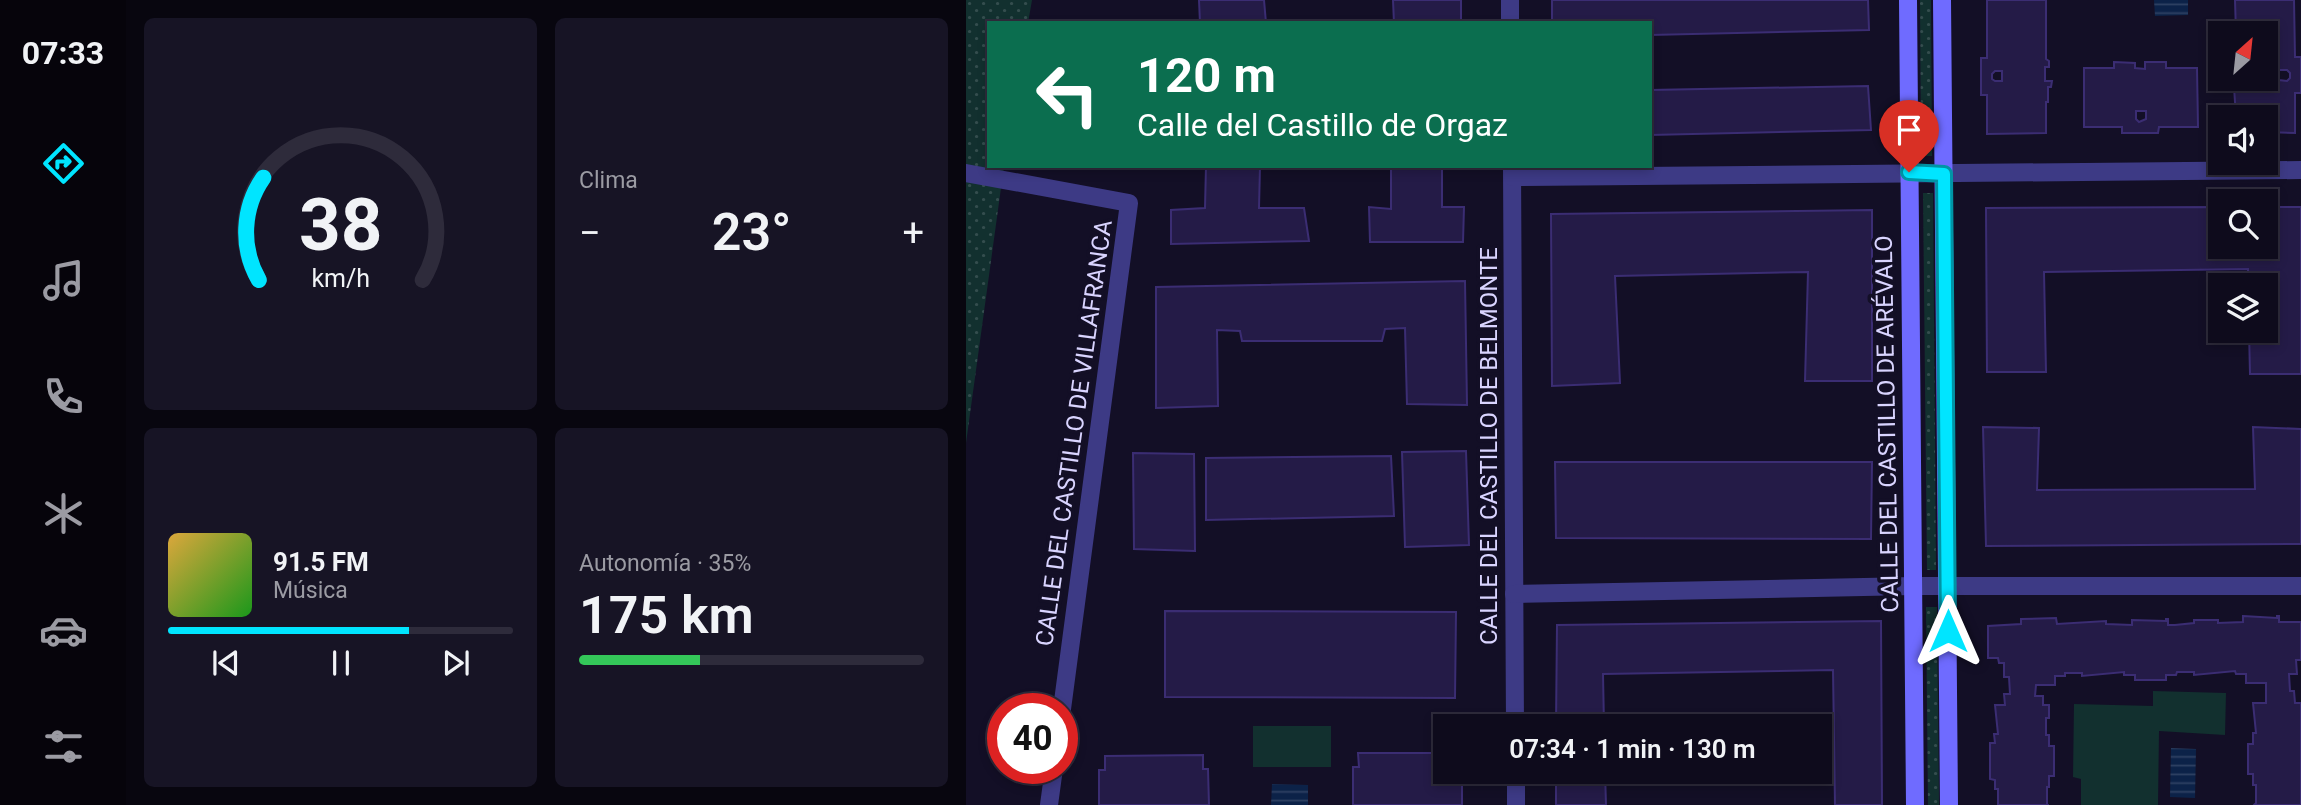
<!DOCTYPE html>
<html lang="es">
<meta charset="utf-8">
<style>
:root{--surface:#0e0b1c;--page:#171425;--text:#f1f3f6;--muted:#9b9ba3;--line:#2e2b3b;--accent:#00e5ff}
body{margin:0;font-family:Roboto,sans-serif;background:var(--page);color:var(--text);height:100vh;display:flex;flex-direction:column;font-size:26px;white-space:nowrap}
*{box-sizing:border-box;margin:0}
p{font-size:23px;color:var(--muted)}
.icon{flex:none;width:38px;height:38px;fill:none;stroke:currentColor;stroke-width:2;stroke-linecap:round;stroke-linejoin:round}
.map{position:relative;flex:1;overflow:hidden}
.panel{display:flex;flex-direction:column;gap:18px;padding:18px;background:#08060f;width:840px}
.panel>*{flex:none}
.banner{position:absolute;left:21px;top:21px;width:665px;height:147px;border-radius:0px;box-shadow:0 4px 10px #0003,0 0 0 2px var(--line);background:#0b6e4f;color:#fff;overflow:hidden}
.needle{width:46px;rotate:27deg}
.fabs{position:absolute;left:1242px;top:21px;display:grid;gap:14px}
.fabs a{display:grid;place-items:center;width:70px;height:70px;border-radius:0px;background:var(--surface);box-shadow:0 4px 10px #0003,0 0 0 2px var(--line);font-size:35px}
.speed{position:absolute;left:21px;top:693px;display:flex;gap:14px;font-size:35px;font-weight:700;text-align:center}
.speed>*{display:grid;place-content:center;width:91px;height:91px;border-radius:50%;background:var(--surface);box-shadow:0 4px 10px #0003,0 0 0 2px var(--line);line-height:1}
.speed .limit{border:10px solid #d22;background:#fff;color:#111}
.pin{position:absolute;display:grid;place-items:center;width:60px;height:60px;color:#fff;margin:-72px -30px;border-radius:50% 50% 50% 0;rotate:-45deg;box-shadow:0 0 7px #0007}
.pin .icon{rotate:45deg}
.me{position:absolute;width:77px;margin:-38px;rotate:0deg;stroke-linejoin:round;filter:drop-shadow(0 0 5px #0008)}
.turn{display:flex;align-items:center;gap:24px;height:147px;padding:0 35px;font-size:32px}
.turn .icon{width:91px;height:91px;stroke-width:2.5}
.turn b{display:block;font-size:49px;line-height:60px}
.big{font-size:52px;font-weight:600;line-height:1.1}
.panel .widget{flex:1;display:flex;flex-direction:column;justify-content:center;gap:10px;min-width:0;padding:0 24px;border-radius:10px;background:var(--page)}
.panel .dial{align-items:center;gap:0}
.dial svg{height:182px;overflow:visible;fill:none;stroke:var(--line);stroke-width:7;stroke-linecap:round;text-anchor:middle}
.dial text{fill:var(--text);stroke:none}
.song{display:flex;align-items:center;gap:21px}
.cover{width:84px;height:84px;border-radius:10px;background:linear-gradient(135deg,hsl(40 70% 55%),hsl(120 70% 35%))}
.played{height:7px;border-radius:4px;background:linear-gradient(90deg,var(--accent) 70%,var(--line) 70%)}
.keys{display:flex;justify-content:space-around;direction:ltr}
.heat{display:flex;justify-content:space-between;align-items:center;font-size:38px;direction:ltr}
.charge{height:10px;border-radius:5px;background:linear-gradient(90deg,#34c759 35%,var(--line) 0)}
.panel .tiles{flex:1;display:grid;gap:18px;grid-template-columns:repeat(2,1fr)}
.trip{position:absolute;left:467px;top:714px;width:399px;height:70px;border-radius:0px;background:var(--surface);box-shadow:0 4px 10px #0003,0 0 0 2px var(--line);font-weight:600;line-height:70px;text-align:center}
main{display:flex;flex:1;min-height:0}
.tab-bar{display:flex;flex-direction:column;width:126px;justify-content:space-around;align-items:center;background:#06040b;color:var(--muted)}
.tab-bar .icon{width:49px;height:49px}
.tab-bar .active{color:var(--accent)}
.tab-bar b{font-size:32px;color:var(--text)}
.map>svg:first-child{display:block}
.grass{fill:url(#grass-dots)}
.garden{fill:#12302f}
.water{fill:url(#water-rules)}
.building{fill:#241b47;stroke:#3b2d73;stroke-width:2;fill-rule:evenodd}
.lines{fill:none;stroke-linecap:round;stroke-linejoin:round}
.street{stroke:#3d3a85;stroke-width:18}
.secondary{stroke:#6f6bff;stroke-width:18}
.route-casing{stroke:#0095a6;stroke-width:18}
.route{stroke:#00e5ff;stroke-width:12}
.labels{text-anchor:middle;stroke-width:7;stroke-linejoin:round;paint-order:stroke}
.street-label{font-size:24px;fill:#d9d4ff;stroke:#130f26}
</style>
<main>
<nav class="tab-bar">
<b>07:33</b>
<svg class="icon active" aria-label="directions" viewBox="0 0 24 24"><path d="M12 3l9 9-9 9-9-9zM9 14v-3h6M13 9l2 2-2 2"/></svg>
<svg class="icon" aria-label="music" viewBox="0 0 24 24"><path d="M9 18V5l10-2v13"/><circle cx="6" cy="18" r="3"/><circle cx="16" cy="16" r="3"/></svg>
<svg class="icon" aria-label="phone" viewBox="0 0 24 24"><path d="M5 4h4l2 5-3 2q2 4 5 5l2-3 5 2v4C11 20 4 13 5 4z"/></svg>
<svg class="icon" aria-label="climate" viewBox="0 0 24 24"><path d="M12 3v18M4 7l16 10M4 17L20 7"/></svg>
<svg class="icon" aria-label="car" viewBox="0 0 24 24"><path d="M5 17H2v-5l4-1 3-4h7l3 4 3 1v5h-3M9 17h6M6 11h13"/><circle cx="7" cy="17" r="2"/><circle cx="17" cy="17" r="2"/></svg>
<svg class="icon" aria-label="filters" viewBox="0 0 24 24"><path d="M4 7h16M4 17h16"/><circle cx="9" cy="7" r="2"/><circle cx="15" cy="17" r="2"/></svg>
</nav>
<section class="panel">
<div class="tiles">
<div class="widget dial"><svg viewBox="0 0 100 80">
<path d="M14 69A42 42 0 1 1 86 69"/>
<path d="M14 69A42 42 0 0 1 16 24" stroke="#00e5ff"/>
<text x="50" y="56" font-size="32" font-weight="700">38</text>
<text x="50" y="72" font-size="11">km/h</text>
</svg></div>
<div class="widget"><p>Clima</p>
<div class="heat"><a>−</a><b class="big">23°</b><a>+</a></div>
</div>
<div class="widget">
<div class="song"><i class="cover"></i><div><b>91.5 FM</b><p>Música</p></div></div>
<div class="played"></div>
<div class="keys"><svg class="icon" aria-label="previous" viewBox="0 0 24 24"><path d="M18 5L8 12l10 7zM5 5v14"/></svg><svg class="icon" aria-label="pause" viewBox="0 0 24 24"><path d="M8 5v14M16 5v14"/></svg><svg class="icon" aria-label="next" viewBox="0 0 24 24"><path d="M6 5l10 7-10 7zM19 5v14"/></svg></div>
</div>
<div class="widget"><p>Autonomía · 35%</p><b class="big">175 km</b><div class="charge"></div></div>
</div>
</section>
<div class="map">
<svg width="1335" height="805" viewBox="0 0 1335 805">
<defs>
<pattern id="grass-dots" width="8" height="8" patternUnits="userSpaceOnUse" patternTransform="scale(1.75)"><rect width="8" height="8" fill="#12302f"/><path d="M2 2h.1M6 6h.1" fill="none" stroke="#344d4e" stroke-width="1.8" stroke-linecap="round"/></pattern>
<pattern id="water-rules" width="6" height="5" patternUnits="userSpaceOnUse" patternTransform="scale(1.75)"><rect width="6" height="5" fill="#0c2248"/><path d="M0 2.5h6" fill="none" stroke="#2f4163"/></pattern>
</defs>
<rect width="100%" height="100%" fill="#130f26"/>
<g class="grass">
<path d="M 0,0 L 66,0 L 62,23 L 23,23 L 23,166 L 38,166 L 0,443 Z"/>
<path d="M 954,0 L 965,0 L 966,156 L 955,156 Z"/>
<path d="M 957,193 L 967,193 L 970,570 L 961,570 Z"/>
<path d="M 960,607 L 971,607 L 973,805 L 962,805 Z"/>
</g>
<g class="garden">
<path d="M 1187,691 L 1260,693 L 1259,735 L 1193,731 L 1192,805 L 1115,805 L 1115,779 L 1107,777 L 1108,704 L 1187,706 Z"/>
<rect x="287" y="726" width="78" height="41"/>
</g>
<g class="water">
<path d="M 1188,0 L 1222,0 L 1222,15 L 1189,16 Z"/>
<path d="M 1205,748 L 1230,749 L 1229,798 L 1204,797 Z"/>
<path d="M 306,784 L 342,785 L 342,805 L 305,805 Z"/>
</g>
<g class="building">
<path d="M 233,0 L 298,0 L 300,23 L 234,23 Z"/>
<path d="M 427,0 L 495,0 L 495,23 L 428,23 Z"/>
<path d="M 586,0 L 902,0 L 903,30 L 684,35 L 684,23 L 586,23 Z"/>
<path d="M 1021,0 L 1080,0 L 1080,59 L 1083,61 L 1083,67 L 1079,67 L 1079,81 L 1086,81 L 1085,87 L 1082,87 L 1082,102 L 1080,102 L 1080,133 L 1021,134 L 1021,95 L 1015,95 L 1015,58 L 1021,58 ZM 1029,71 L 1036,71 L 1036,81 L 1029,81 L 1026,79 L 1026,74 Z"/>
<path d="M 1269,0 L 1328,0 L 1329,57 L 1335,57 L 1335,93 L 1329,93 L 1329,133 L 1300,132 L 1300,117 L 1270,117 L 1268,87 L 1264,87 L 1264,80 L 1300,79 L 1300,33 L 1270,33 ZM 1313,70 L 1321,70 L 1324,73 L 1324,78 L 1321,81 L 1313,80 Z"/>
<path d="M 1148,62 L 1169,63 L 1169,68 L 1179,69 L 1179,62 L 1200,62 L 1200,68 L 1231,68 L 1232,127 L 1193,127 L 1192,133 L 1156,133 L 1156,127 L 1118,127 L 1118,68 L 1148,68 ZM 1170,111 L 1180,111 L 1180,119 L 1173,122 L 1170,119 Z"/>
<path d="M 902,86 L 905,130 L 684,135 L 684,90 Z"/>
<path d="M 240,166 L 294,166 L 293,208 L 338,208 L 343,241 L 205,244 L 205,210 L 239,208 Z"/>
<path d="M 425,166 L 476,166 L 476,207 L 498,207 L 497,242 L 404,242 L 403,207 L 425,209 Z"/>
<path d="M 1255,207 L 1255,247 L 1300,247 L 1300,207 L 1335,207 L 1335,374 L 1284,374 L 1283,331 L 1300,331 L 1300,285 L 1282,285 L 1282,269 L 1078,272 L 1080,372 L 1021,372 L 1020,208 Z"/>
<path d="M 906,210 L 906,381 L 839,381 L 842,272 L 649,276 L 654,383 L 586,386 L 585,214 Z"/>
<path d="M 499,281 L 501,405 L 441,404 L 439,328 L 419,329 L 416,341 L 276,341 L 274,331 L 251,330 L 252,406 L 190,408 L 190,287 Z"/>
<path d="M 1017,427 L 1073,428 L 1071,490 L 1289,489 L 1287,427 L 1335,429 L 1335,544 L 1020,546 Z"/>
<path d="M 500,451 L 503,545 L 439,547 L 436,452 Z"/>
<path d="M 167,453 L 228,454 L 229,551 L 168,549 Z"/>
<path d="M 425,456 L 428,516 L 240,520 L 240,458 Z"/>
<path d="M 589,462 L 906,462 L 905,539 L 590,538 Z"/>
<path d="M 199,611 L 490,612 L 489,698 L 199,697 Z"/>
<path d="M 1277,616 L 1311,618 L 1311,616 L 1313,616 L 1313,622 L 1335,622 L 1335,660 L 1330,660 L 1331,674 L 1323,674 L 1324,691 L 1328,691 L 1329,703 L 1335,703 L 1335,805 L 1288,805 L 1290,803 L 1290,785 L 1287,785 L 1287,774 L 1282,774 L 1282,744 L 1287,744 L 1287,733 L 1290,733 L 1287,703 L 1300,703 L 1300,683 L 1280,683 L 1280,674 L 1270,674 L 1269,671 L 1228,675 L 1228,672 L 1211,672 L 1210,675 L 1200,675 L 1200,680 L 1169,680 L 1169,675 L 1158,675 L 1158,672 L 1116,676 L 1116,673 L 1099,673 L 1099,676 L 1089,676 L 1089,685 L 1070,685 L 1069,696 L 1077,696 L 1077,705 L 1083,705 L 1083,718 L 1080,718 L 1080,735 L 1083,735 L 1083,746 L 1088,746 L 1088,776 L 1083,776 L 1083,787 L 1081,787 L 1081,805 L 1083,805 L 1032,805 L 1032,789 L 1029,789 L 1029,780 L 1024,779 L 1024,743 L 1029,743 L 1028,734 L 1032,734 L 1029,705 L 1039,705 L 1038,694 L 1044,694 L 1043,677 L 1038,677 L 1038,663 L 1033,663 L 1032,658 L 1022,658 L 1022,626 L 1055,624 L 1055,619 L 1090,618 L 1091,624 L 1140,621 L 1140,624 L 1166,625 L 1166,620 L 1200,621 L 1200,619 L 1202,619 L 1202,625 L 1209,625 L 1228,623 L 1228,620 L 1252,620 L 1252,623 L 1277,622 Z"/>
<path d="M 915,621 L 916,805 L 869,805 L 867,670 L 637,674 L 638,726 L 590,726 L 591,625 Z"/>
<path d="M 392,753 L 480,753 L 480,772 L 496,772 L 496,805 L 387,805 L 387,767 L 393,767 Z"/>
<path d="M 237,755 L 237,769 L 242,769 L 243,805 L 133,805 L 133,770 L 139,770 L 139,756 Z"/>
<path d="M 590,772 L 639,772 L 640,805 L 590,805 Z"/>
</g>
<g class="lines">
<g class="street">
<path d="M 544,0 L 544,23"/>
<path d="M 546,166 L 549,726"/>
<path d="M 0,173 L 163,203 L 96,709"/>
<path d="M 547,177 L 1335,170"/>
<path d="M 548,594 L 947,586 L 1335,586"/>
<path d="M 550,772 L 550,805"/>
<path d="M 83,805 L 88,768"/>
</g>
<g class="secondary">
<path d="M 942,0 L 949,805"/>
<path d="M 976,0 L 983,805"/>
</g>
</g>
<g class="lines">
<defs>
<path id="route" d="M 943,172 L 978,174 L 982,631"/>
</defs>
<use href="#route" class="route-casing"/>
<use href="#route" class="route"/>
</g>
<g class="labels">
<g class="street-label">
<text transform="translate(921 424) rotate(-91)" y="8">CALLE DEL CASTILLO DE ARÉVALO</text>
<text transform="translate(108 433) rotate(-82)" y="8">CALLE DEL CASTILLO DE VILLAFRANCA</text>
<text transform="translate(523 446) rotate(-90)" y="8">CALLE DEL CASTILLO DE BELMONTE</text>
</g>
</g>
</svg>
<div class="fabs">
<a><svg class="needle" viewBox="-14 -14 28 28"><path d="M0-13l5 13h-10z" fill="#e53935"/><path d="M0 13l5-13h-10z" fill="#9b9ba3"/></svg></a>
<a><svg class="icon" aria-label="sound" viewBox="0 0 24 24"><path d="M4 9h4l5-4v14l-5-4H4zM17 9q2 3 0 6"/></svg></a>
<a><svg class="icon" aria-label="search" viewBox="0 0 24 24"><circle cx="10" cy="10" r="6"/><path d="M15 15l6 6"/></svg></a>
<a><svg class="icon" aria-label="layers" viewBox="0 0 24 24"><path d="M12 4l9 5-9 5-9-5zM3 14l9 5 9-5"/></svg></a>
</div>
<div class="speed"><div class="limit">40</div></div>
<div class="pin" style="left:943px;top:172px;background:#d93025"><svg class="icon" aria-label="arrive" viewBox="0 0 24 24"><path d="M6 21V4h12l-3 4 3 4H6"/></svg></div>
<svg class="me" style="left:982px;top:631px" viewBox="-20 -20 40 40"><path d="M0-17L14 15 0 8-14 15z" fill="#00e5ff" stroke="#fff" stroke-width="4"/></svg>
<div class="trip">07:34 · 1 min · 130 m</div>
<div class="banner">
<div class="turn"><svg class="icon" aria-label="left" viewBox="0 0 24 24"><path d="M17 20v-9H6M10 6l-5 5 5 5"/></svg><div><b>120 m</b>Calle del Castillo de Orgaz</div></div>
</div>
</div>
</main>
